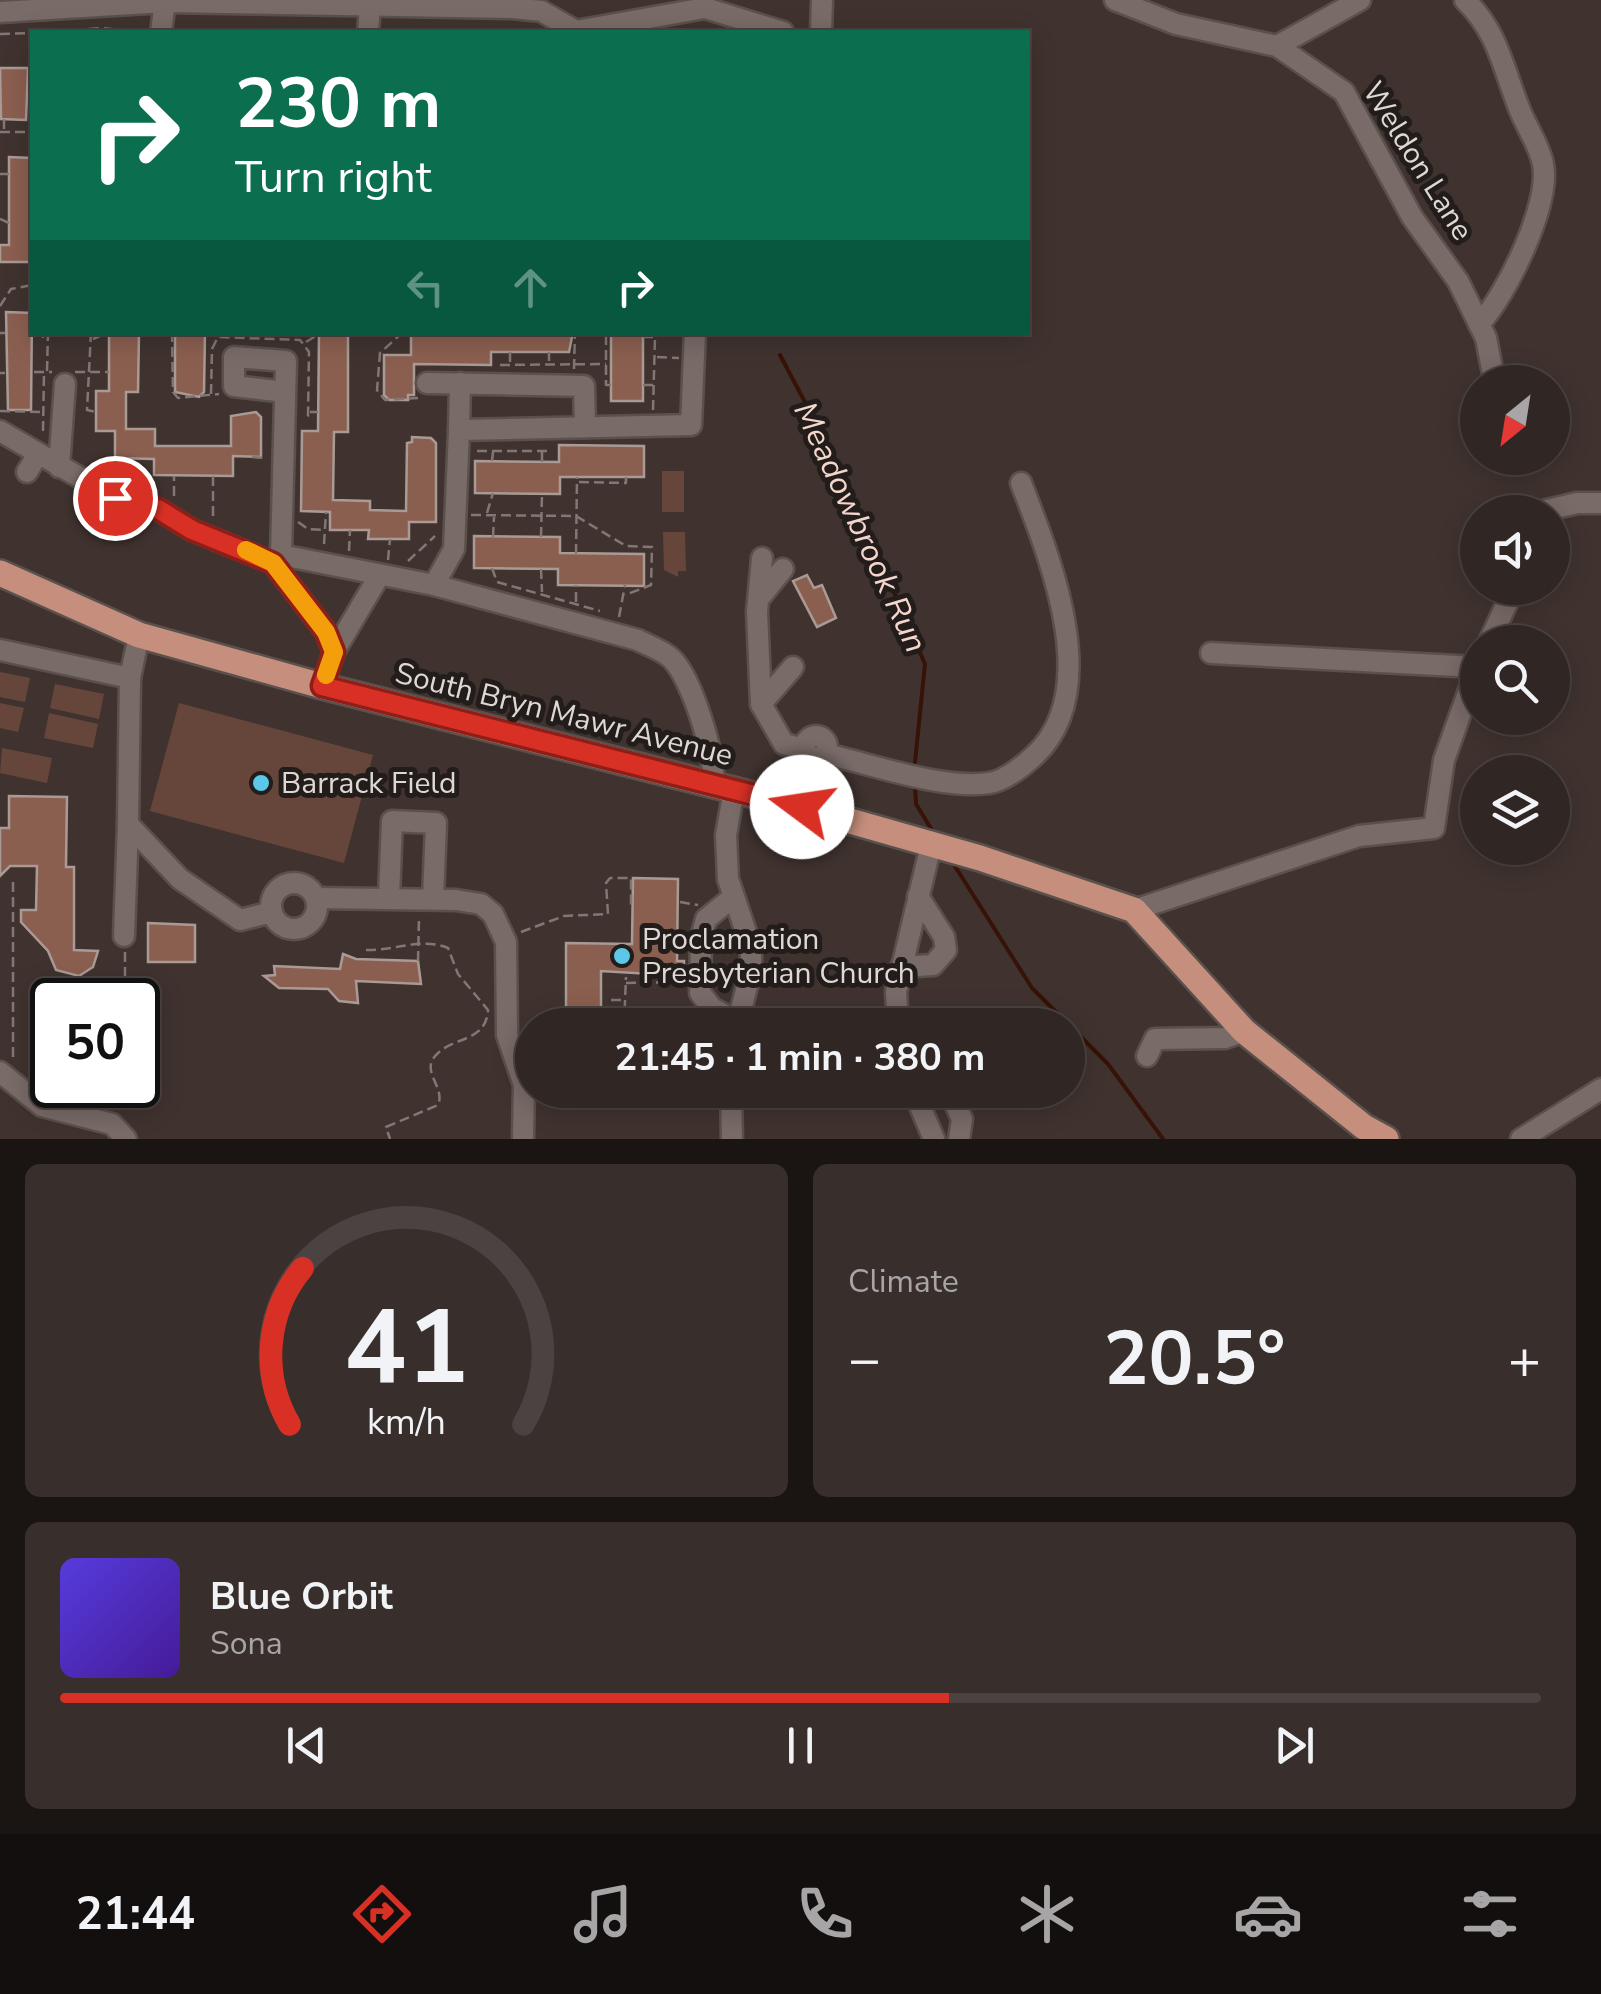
<!DOCTYPE html>
<meta charset="utf-8">
<style>
:root{--surface:#302623;--page:#382e2b;--text:#f1f3f6;--muted:#a8a5a6;--line:#4b4341;--accent:#d93025}
body{margin:0;font-family:"Nunito Sans",sans-serif;background:var(--page);color:var(--text);height:100vh;display:flex;flex-direction:column;font-size:38px;white-space:nowrap}
*{box-sizing:border-box;margin:0}
p{font-size:32px;color:var(--muted)}
.icon{flex:none;width:55px;height:55px;fill:none;stroke:currentColor;stroke-width:2;stroke-linecap:round;stroke-linejoin:round}
.map{position:relative;height:1139px;overflow:hidden}
.drawer{display:flex;flex-direction:column;gap:25px;padding:25px;background:#1a1513;flex:1}
.drawer>*{flex:none}
.banner{position:absolute;left:30px;top:30px;width:1000px;height:305px;border-radius:0px;box-shadow:0 5px 25px #0003,0 0 0 2px var(--line);background:#0b6e4f;color:#fff;overflow:hidden}
.needle{width:65px;rotate:210deg}
.tools{position:absolute;left:1460px;top:365px;display:grid;gap:20px}
.tools a{display:grid;place-items:center;width:110px;height:110px;border-radius:50%;background:var(--surface);box-shadow:0 5px 25px #0003,0 0 0 2px var(--line);font-size:50px}
.speed{position:absolute;left:30px;top:978px;display:flex;gap:20px;font-size:50px;font-weight:700;text-align:center}
.speed>*{display:grid;place-content:center;width:130px;height:130px;border-radius:50%;background:var(--surface);box-shadow:0 5px 25px #0003,0 0 0 2px var(--line);line-height:1}
.speed .limit{border:5px solid #111;border-radius:15px;background:#fff;color:#111}
.pin{position:absolute;display:grid;place-items:center;width:85px;height:85px;color:#fff;margin:-42px;border:5px solid #fff;border-radius:50%;box-shadow:0 2px 10px #0007}
.me{position:absolute;width:110px;margin:-55px;rotate:284deg;stroke-linejoin:round;filter:drop-shadow(0 0 8px #0008)}
.turn{display:flex;align-items:center;gap:35px;height:210px;padding:0 40px;font-size:45px}
.turn .icon{width:130px;height:130px;stroke-width:2.5}
.turn b{display:block;font-size:70px;line-height:85px}
.lanes{display:flex;align-items:center;height:95px;padding:0 40px;background:#0003;justify-content:center;gap:50px;direction:ltr}
.lanes .off{opacity:.35}
.big{font-size:75px;font-weight:700;line-height:1.1}
.drawer .widget{flex:1;display:flex;flex-direction:column;justify-content:center;gap:15px;min-width:0;padding:0 35px;border-radius:15px;background:var(--page)}
.drawer .dial{align-items:center;gap:0}
.dial svg{height:260px;overflow:visible;fill:none;stroke:var(--line);stroke-width:7;stroke-linecap:round;text-anchor:middle}
.dial text{fill:var(--text);stroke:none}
.song{display:flex;align-items:center;gap:30px}
.cover{width:120px;height:120px;border-radius:15px;background:linear-gradient(135deg,hsl(250 70% 55%),hsl(260 70% 35%))}
.played{height:10px;border-radius:5px;background:linear-gradient(90deg,var(--accent) 60%,var(--line) 60%)}
.keys{display:flex;justify-content:space-around;direction:ltr}
.heat{display:flex;justify-content:space-between;align-items:center;font-size:55px;direction:ltr}
.drawer .tiles{flex:1;display:grid;gap:25px;grid-template-columns:1fr 1fr}
.widget:last-child{grid-column:span 2}
.trip{position:absolute;left:515px;top:1008px;width:570px;height:100px;border-radius:50px;background:var(--surface);box-shadow:0 5px 25px #0003,0 0 0 2px var(--line);font-weight:700;line-height:100px;text-align:center}
.tabs{display:flex;height:160px;justify-content:space-around;align-items:center;background:#130f0e;color:var(--muted)}
.tabs .icon{width:70px;height:70px}
.tabs .current{color:var(--accent)}
.tabs b{font-size:45px;color:var(--text)}
.map>svg:first-child{display:block}
.green{fill:#66463b}
.lines{fill:none;stroke-linecap:round;stroke-linejoin:round}
.stream{stroke:#371206;stroke-width:4}
.building{fill:#8b5f50;stroke:#a99a95;stroke-width:2.5}
.minor-casing{stroke:#5a504c;stroke-width:25}
.major-casing{stroke:#5a504c;stroke-width:30}
.path{stroke:#827774;stroke-width:2.5;stroke-dasharray:10 5;stroke-linecap:butt}
.minor{stroke:#796b67;stroke-width:20}
.major{stroke:#c58e7d;stroke-width:25}
.route-casing{stroke:#8d1f18;stroke-width:25}
.route{stroke:#d93025;stroke-width:18}
.slow{stroke:#f59e0b;stroke-width:18}
.poi-dot{fill:#5ac8e6;stroke:#221d1b;stroke-width:4}
.labels{text-anchor:middle;stroke-width:10;stroke-linejoin:round;paint-order:stroke}
.street-label{font-size:30px;fill:#dfd7d4;stroke:#221d1b}
.poi-label{font-size:30px;fill:#dfd7d4;stroke:#221d1b;text-anchor:start}
.water-label{font-size:32px;font-style:italic;fill:#f5d6cc;stroke:#221d1b}
</style>
<div class="map">
<svg width="1601" height="1139" viewBox="0 0 1601 1139">
<rect width="100%" height="100%" fill="#40332f"/>
<g class="green">
<path d="M 684,471 L 684,512 L 662,512 L 662,471 Z"/>
<path d="M 663,532 L 685,532 L 686,571 L 678,571 L 678,577 L 664,570 Z"/>
<path d="M 0,672 L 30,678 L 25,702 L 0,697 Z"/>
<path d="M 55,684 L 104,694 L 99,719 L 50,708 Z"/>
<path d="M 0,703 L 24,708 L 18,732 L 0,728 Z"/>
<path d="M 179,703 L 373,755 L 344,863 L 150,811 Z"/>
<path d="M 49,713 L 98,724 L 93,748 L 44,738 Z"/>
<path d="M 2,748 L 52,758 L 47,783 L 0,773 Z"/>
</g>
<g class="lines">
<g class="stream">
<path d="M 780,355 L 841,470 L 925,664 L 915,762"/>
<path d="M 915,786 L 916,804 L 935,835"/>
<path d="M 951,860 L 1032,988 L 1108,1064 L 1163,1139"/>
</g>
</g>
<g class="building">
<path d="M 0,68 L 28,68 L 26,120 L 1,119 Z"/>
<path d="M 9,157 L 32,158 L 32,262 L 0,262 L 0,245 L 9,245 Z"/>
<path d="M 6,312 L 32,313 L 31,410 L 8,410 Z"/>
<path d="M 109,332 L 139,332 L 138,392 L 126,392 L 126,429 L 155,429 L 155,446 L 231,446 L 231,416 L 256,412 L 261,417 L 261,457 L 233,456 L 233,476 L 154,475 L 154,459 L 115,458 L 115,431 L 96,431 L 96,391 L 109,391 Z"/>
<path d="M 175,332 L 205,332 L 204,392 L 199,397 L 175,392 Z"/>
<path d="M 319,332 L 348,332 L 348,432 L 334,432 L 333,500 L 370,501 L 370,510 L 406,511 L 407,443 L 412,442 L 412,437 L 431,438 L 436,443 L 436,522 L 409,522 L 409,539 L 368,539 L 369,530 L 330,530 L 330,512 L 301,511 L 302,431 L 318,431 Z"/>
<path d="M 573,332 L 569,352 L 491,352 L 491,365 L 414,364 L 414,395 L 408,395 L 408,400 L 389,400 L 384,395 L 384,355 L 411,355 L 411,335 Z"/>
<rect x="611" y="332" width="32" height="69"/>
<path d="M 559,445 L 644,446 L 644,477 L 560,477 L 560,494 L 475,493 L 475,461 L 559,462 Z"/>
<path d="M 474,536 L 560,537 L 560,553 L 644,554 L 644,586 L 558,585 L 558,569 L 474,568 Z"/>
<path d="M 807,575 L 814,588 L 822,585 L 836,618 L 817,627 L 793,581 Z"/>
<path d="M 9,796 L 67,797 L 66,867 L 74,867 L 74,950 L 98,951 L 93,967 L 79,976 L 56,970 L 48,951 L 21,922 L 21,910 L 36,910 L 37,866 L 10,866 L 0,876 L 0,828 L 9,828 Z"/>
<path d="M 633,878 L 678,879 L 677,961 L 684,961 L 684,976 L 601,971 L 601,1025 L 566,1025 L 566,943 L 632,944 Z"/>
<path d="M 148,923 L 195,925 L 195,962 L 148,962 Z"/>
<path d="M 343,954 L 356,959 L 418,961 L 421,984 L 356,981 L 358,1003 L 339,1001 L 328,989 L 279,988 L 264,976 L 275,975 L 274,966 L 340,969 Z"/>
</g>
<g class="lines">
<defs>
<g id="minor">
<path d="M 1115,0 L 1176,24 L 1277,46 L 1344,92 L 1412,217 L 1458,281 L 1486,338 L 1494,379"/>
<path d="M 1465,0 C 1498,32 1503,68 1519,108 C 1526,127 1539,144 1543,164 C 1551,204 1506,296 1479,324"/>
<path d="M 0,12 L 165,2 L 513,8 L 541,11 L 576,31 L 705,8 L 783,32"/>
<path d="M 161,32 L 165,2"/>
<path d="M 368,32 L 370,5"/>
<path d="M 821,32 L 822,0"/>
<path d="M 1277,46 L 1360,0"/>
<path d="M 427,383 L 584,386 L 585,427"/>
<path d="M 459,430 L 460,383"/>
<path d="M 0,431 L 115,498 L 158,509 L 192,530 L 273,563"/>
<path d="M 59,467 L 65,384"/>
<path d="M 27,472 L 38,454"/>
<path d="M 1515,512 L 1514,507 L 1531,512"/>
<path d="M 1539,512 L 1577,503 L 1601,503"/>
<path d="M 281,555 L 286,361 L 234,357 L 234,386 L 285,392"/>
<path d="M 762,558 L 757,612 L 761,704 L 784,744 L 805,749"/>
<path d="M 434,585 L 454,549 L 459,430 L 691,425 L 695,332"/>
<path d="M 761,596 L 783,569"/>
<path d="M 139,635 L 130,678 L 128,824 L 180,879 L 240,920 L 272,912"/>
<path d="M 1489,642 L 1514,588"/>
<path d="M 0,650 L 130,678"/>
<path d="M 334,652 L 379,576"/>
<path d="M 1211,653 L 1476,667"/>
<path d="M 322,686 L 334,652 L 326,632 L 273,563 L 281,555 L 434,585 L 638,640 C 649,646 663,650 672,659 C 692,679 716,756 713,785"/>
<path d="M 761,704 L 793,667"/>
<circle cx="816" cy="747" r="11"/>
<path d="M 825,754 C 872,764 942,790 989,783 C 1005,781 1023,766 1034,756 C 1105,691 1049,556 1021,483"/>
<path d="M 734,790 L 726,835 L 728,879 L 751,947 L 751,971 L 737,1025"/>
<path d="M 801,807 L 811,757"/>
<circle cx="294" cy="906" r="23"/>
<path d="M 389,897 L 392,821 L 436,823 L 433,899"/>
<path d="M 316,898 L 456,900 L 481,904 L 493,914 L 506,942 L 507,1035 L 524,1085 L 523,1139"/>
<path d="M 732,898 L 706,919 L 701,938 L 700,993 L 712,1008 L 737,1022"/>
<path d="M 1134,910 L 1359,836 L 1434,828 L 1444,760 L 1478,665"/>
<path d="M 124,936 L 128,824"/>
<path d="M 901,967 L 933,965 L 946,950 L 944,937 L 918,896"/>
<path d="M 898,1025 L 896,992 L 931,845"/>
<path d="M 1147,1056 L 1155,1039 L 1225,1038 L 1244,1031"/>
<path d="M 0,1072 L 42,1106 L 112,1124 L 126,1139"/>
<path d="M 731,1090 L 732,1139"/>
<path d="M 913,1090 L 934,1139"/>
<path d="M 949,1090 L 962,1119 L 959,1139"/>
<path d="M 1521,1139 L 1601,1089"/>
</g>
<path id="major" d="M 0,573 L 139,635 L 322,686 L 801,807 L 980,858 L 1134,910 L 1244,1031 L 1364,1127 L 1386,1139"/>
</defs>
<use href="#minor" class="minor-casing"/>
<use href="#major" class="major-casing"/>
<g class="path">
<path d="M 178,30 L 322,32"/>
<path d="M 44,32 L 102,28 L 137,32"/>
<path d="M 386,32 L 531,32"/>
<path d="M 686,32 L 721,32"/>
<path d="M 0,34 L 32,33"/>
<path d="M 28,88 L 32,88"/>
<path d="M 4,119 L 4,130"/>
<path d="M 0,132 L 32,132"/>
<path d="M 0,174 L 9,174"/>
<path d="M 0,219 L 9,223"/>
<path d="M 0,306 L 11,289 L 32,285"/>
<path d="M 91,332 L 87,410 L 96,412"/>
<path d="M 172,332 L 173,392 L 178,398 L 219,394"/>
<path d="M 403,332 L 380,353 L 377,390 L 385,400 L 418,398"/>
<path d="M 431,332 L 431,335"/>
<path d="M 471,332 L 471,335"/>
<path d="M 0,333 L 5,333"/>
<path d="M 35,333 L 46,338"/>
<path d="M 205,334 L 217,336"/>
<path d="M 643,337 L 655,337 L 653,410"/>
<path d="M 93,339 L 109,332"/>
<path d="M 306,342 L 319,334"/>
<path d="M 657,357 L 679,358"/>
<path d="M 549,361 L 549,352"/>
<path d="M 510,362 L 510,352"/>
<path d="M 500,365 L 606,364"/>
<path d="M 574,369 L 575,332"/>
<path d="M 47,371 L 48,332"/>
<path d="M 34,372 L 52,372"/>
<path d="M 75,372 L 109,372"/>
<path d="M 0,373 L 5,373"/>
<path d="M 611,385 L 606,385 L 606,336 L 611,336"/>
<path d="M 643,385 L 654,385"/>
<path d="M 211,394 L 212,349 L 218,337 L 300,340 L 309,352 L 308,416 L 304,419"/>
<path d="M 0,411 L 42,412"/>
<path d="M 310,412 L 318,412"/>
<path d="M 43,431 L 44,372"/>
<path d="M 477,451 L 549,451"/>
<path d="M 542,452 L 542,462"/>
<path d="M 252,457 L 267,458"/>
<path d="M 492,461 L 493,452"/>
<path d="M 213,476 L 213,520"/>
<path d="M 579,482 L 626,483 L 626,477"/>
<path d="M 135,487 L 136,459"/>
<path d="M 174,496 L 174,476"/>
<path d="M 487,513 L 493,493"/>
<path d="M 471,515 L 576,516 L 626,546 L 652,547 L 651,585 L 625,595"/>
<path d="M 298,522 L 308,529 L 324,530"/>
<path d="M 493,537 L 494,517"/>
<path d="M 541,537 L 542,494"/>
<path d="M 324,544 L 326,512"/>
<path d="M 349,551 L 350,530"/>
<path d="M 576,554 L 577,477"/>
<path d="M 388,560 L 390,539"/>
<path d="M 408,561 L 435,536"/>
<path d="M 492,568 L 497,582 L 600,611"/>
<path d="M 541,569 L 542,592"/>
<path d="M 576,602 L 576,585"/>
<path d="M 619,617 L 625,585"/>
<path d="M 680,902 L 698,905"/>
<path d="M 521,932 L 564,916 L 608,914 L 606,883 L 610,878 L 631,878 L 631,906"/>
<path d="M 366,950 C 394,951 420,937 448,948 L 458,974 L 488,1010 C 486,1042 455,1036 437,1054 C 419,1071 446,1087 438,1105 L 386,1127 L 390,1139"/>
<path d="M 125,952 L 125,1000"/>
<path d="M 418,961 L 419,918"/>
<path d="M 626,983 L 684,982"/>
<path d="M 611,1000 L 625,1000"/>
<path d="M 688,1007 L 688,1025"/>
<path d="M 624,1025 L 626,977"/>
<path d="M 13,1057 L 13,879"/>
<path d="M 682,1090 L 683,1109"/>
<path d="M 603,1104 L 606,1090"/>
<path d="M 123,1109 L 124,1085"/>
</g>
<use href="#minor" class="minor"/>
<use href="#major" class="major"/>
</g>
<g class="lines">
<defs>
<path id="route" d="M 115,498 L 158,509 L 192,530 L 273,563 L 326,632 L 334,652 L 322,686 L 802,807"/>
</defs>
<use href="#route" class="route-casing"/>
<use href="#route" class="route"/>
<path class="slow" d="M 246,550 L 273,563 L 326,632 L 334,652 L 326,675"/>
</g>
<g class="poi-dot">
<circle cx="261" cy="783" r="10"/>
<circle cx="622" cy="956" r="10"/>
</g>
<g class="labels">
<g class="street-label">
<text transform="translate(1418 161) rotate(58)" y="10">Weldon Lane</text>
<text transform="translate(564 714) rotate(14)" y="10">South Bryn Mawr Avenue</text>
</g>
<g class="poi-label">
<text x="281" y="793">Barrack Field</text>
<text x="642" y="949">Proclamation<tspan x="642" dy="34">Presbyterian Church</tspan></text>
</g>
<g class="water-label">
<text transform="translate(861 527) rotate(65)" y="11">Meadowbrook Run</text>
</g>
</g>
</svg>
<div class="tools">
<a><svg class="needle" viewBox="-14 -14 28 28"><path d="M0-13l5 13h-10z" fill="#e53935"/><path d="M0 13l5-13h-10z" fill="#a8a5a6"/></svg></a>
<a><svg class="icon" aria-label="sound" viewBox="0 0 24 24"><path d="M4 9h4l5-4v14l-5-4H4zM17 9q2 3 0 6"/></svg></a>
<a><svg class="icon" aria-label="search" viewBox="0 0 24 24"><circle cx="10" cy="10" r="6"/><path d="M15 15l6 6"/></svg></a>
<a><svg class="icon" aria-label="layers" viewBox="0 0 24 24"><path d="M12 4l9 5-9 5-9-5zM3 14l9 5 9-5"/></svg></a>
</div>
<div class="speed"><div class="limit">50</div></div>
<div class="pin" style="left:115px;top:498px;background:#d93025"><svg class="icon" aria-label="arrive" viewBox="0 0 24 24"><path d="M6 21V4h12l-3 4 3 4H6"/></svg></div>
<svg class="me" style="left:802px;top:807px" viewBox="-20 -20 40 40"><circle r="19" fill="#fff"/><path d="M0-13L10 11 0 6-10 11z" fill="#d93025"/></svg>
<div class="trip">21:45 · 1 min · 380 m</div>
<div class="banner">
<div class="turn"><svg class="icon" aria-label="right" viewBox="0 0 24 24"><path d="M7 20v-9h11M14 6l5 5-5 5"/></svg><div><b>230 m</b>Turn right</div></div>
<div class="lanes"><svg class="icon off" aria-label="left" viewBox="0 0 24 24"><path d="M17 20v-9H6M10 6l-5 5 5 5"/></svg><svg class="icon off" aria-label="ahead" viewBox="0 0 24 24"><path d="M12 20V5M6 11l6-6 6 6"/></svg><svg class="icon" aria-label="right" viewBox="0 0 24 24"><path d="M7 20v-9h11M14 6l5 5-5 5"/></svg></div>
</div>
</div>
<section class="drawer">
<div class="tiles">
<div class="widget dial"><svg viewBox="0 0 100 80">
<path d="M14 69A42 42 0 1 1 86 69"/>
<path d="M14 69A42 42 0 0 1 18 21" stroke="#d93025"/>
<text x="50" y="56" font-size="32" font-weight="700">41</text>
<text x="50" y="72" font-size="11">km/h</text>
</svg></div>
<div class="widget"><p>Climate</p>
<div class="heat"><a>−</a><b class="big">20.5°</b><a>+</a></div>
</div>
<div class="widget">
<div class="song"><i class="cover"></i><div><b>Blue Orbit</b><p>Sona</p></div></div>
<div class="played"></div>
<div class="keys"><svg class="icon" aria-label="previous" viewBox="0 0 24 24"><path d="M18 5L8 12l10 7zM5 5v14"/></svg><svg class="icon" aria-label="pause" viewBox="0 0 24 24"><path d="M8 5v14M16 5v14"/></svg><svg class="icon" aria-label="next" viewBox="0 0 24 24"><path d="M6 5l10 7-10 7zM19 5v14"/></svg></div>
</div>
</div>
</section>
<nav class="tabs">
<b>21:44</b>
<svg class="icon current" aria-label="directions" viewBox="0 0 24 24"><path d="M12 3l9 9-9 9-9-9zM9 14v-3h6M13 9l2 2-2 2"/></svg>
<svg class="icon" aria-label="music" viewBox="0 0 24 24"><path d="M9 18V5l10-2v13"/><circle cx="6" cy="18" r="3"/><circle cx="16" cy="16" r="3"/></svg>
<svg class="icon" aria-label="phone" viewBox="0 0 24 24"><path d="M5 4h4l2 5-3 2q2 4 5 5l2-3 5 2v4C11 20 4 13 5 4z"/></svg>
<svg class="icon" aria-label="climate" viewBox="0 0 24 24"><path d="M12 3v18M4 7l16 10M4 17L20 7"/></svg>
<svg class="icon" aria-label="car" viewBox="0 0 24 24"><path d="M5 17H2v-5l4-1 3-4h7l3 4 3 1v5h-3M9 17h6M6 11h13"/><circle cx="7" cy="17" r="2"/><circle cx="17" cy="17" r="2"/></svg>
<svg class="icon" aria-label="filters" viewBox="0 0 24 24"><path d="M4 7h16M4 17h16"/><circle cx="9" cy="7" r="2"/><circle cx="15" cy="17" r="2"/></svg>
</nav>
